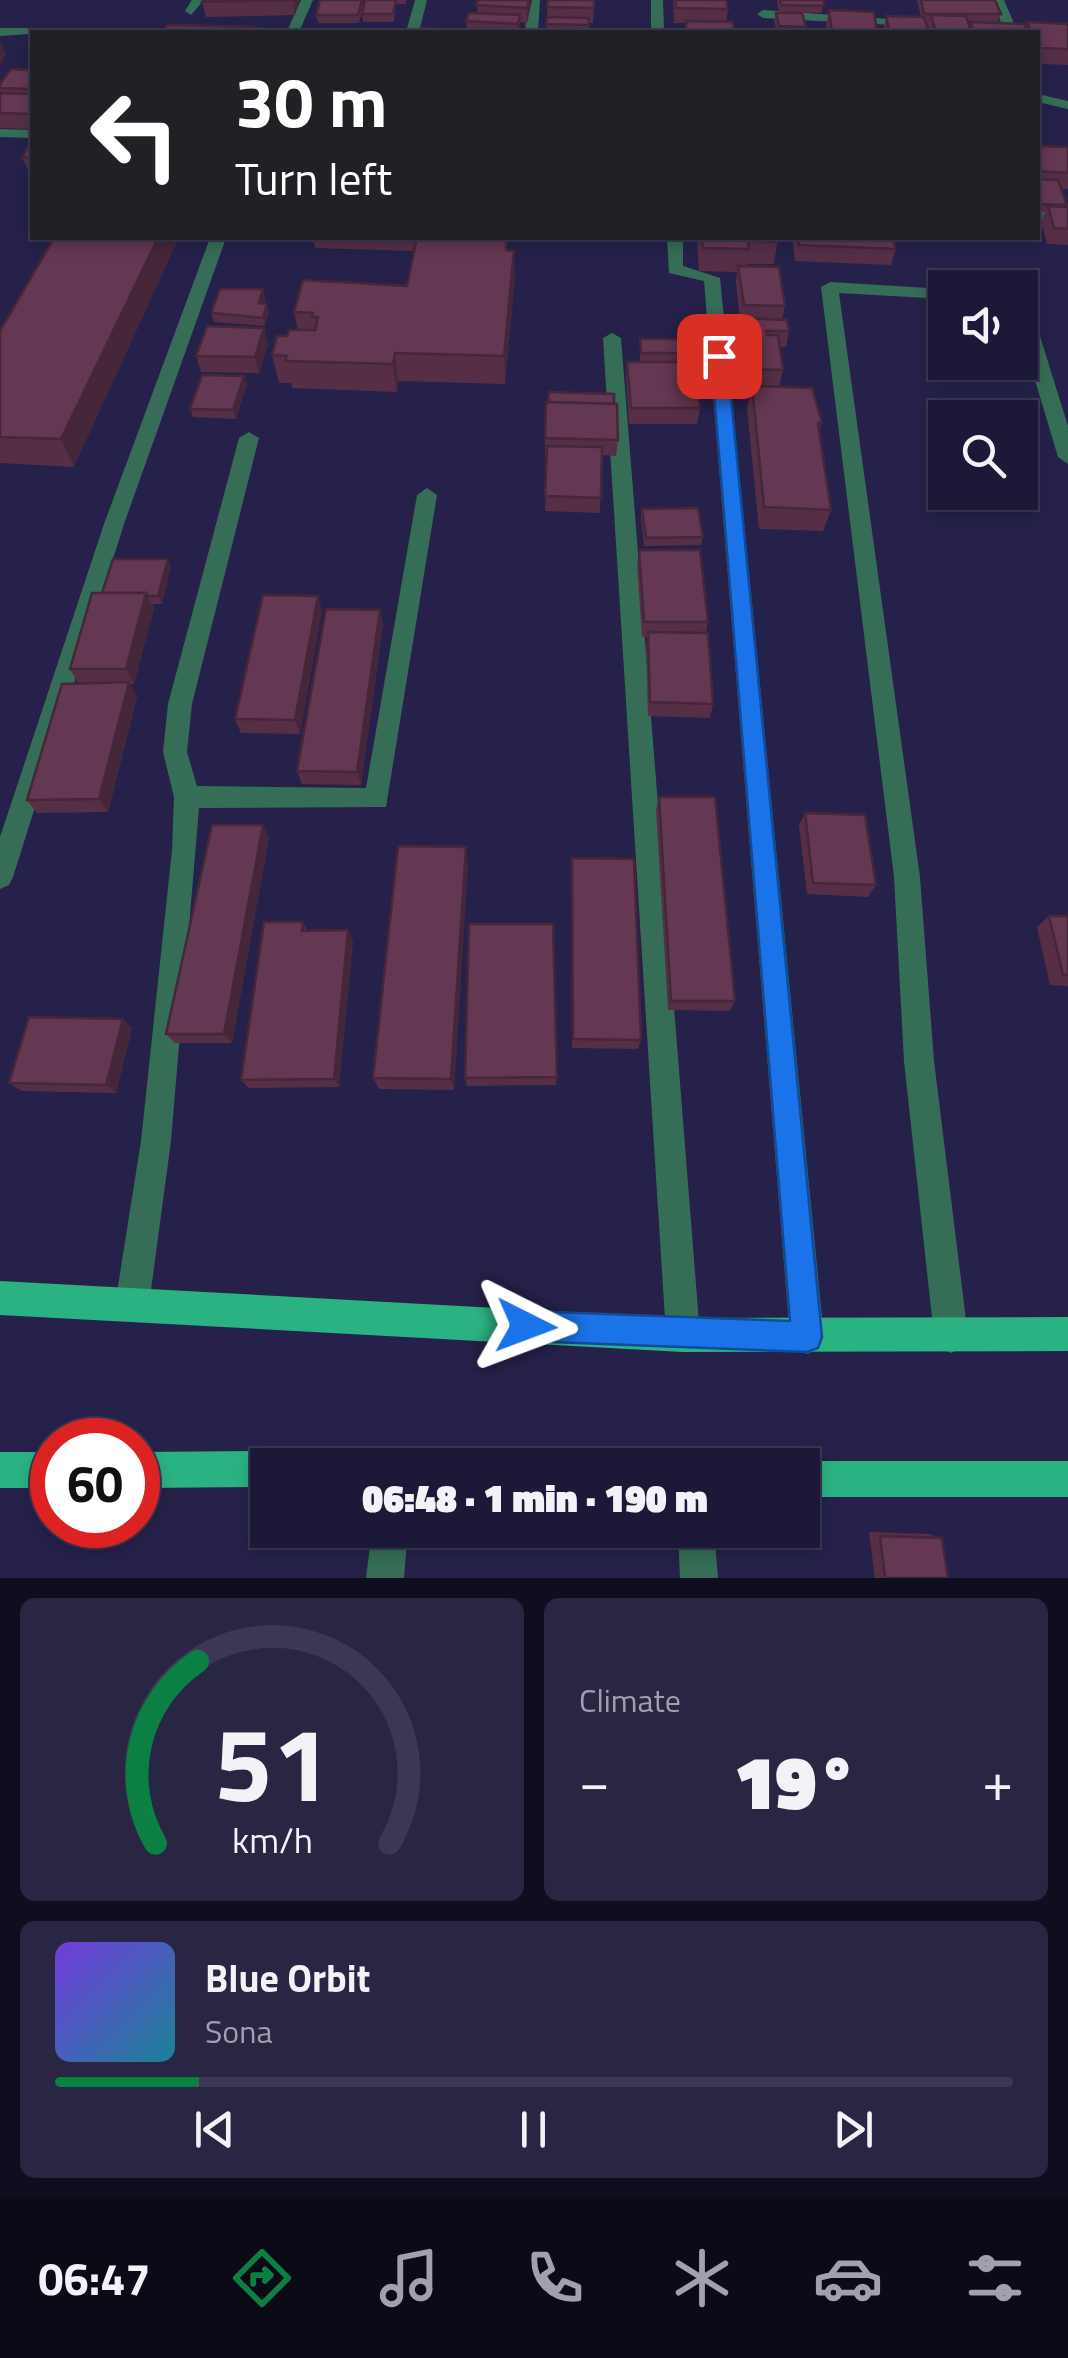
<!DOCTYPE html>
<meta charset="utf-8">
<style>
:root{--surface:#1c1938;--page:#292643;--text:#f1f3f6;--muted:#a0a0ae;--line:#3a3853;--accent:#0b8043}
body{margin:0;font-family:"Titillium Web",sans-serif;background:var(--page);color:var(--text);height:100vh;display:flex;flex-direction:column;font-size:38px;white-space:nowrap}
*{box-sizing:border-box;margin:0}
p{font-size:32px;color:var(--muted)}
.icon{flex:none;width:55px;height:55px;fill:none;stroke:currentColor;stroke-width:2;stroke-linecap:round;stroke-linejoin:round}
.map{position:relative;height:1578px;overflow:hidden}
.panel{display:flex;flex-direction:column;gap:20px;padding:20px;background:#0f0e1f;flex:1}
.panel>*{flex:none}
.top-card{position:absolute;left:30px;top:30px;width:1010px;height:210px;border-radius:0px;box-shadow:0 5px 15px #0003,0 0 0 2px var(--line);background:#202124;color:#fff;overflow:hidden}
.fabs{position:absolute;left:928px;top:270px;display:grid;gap:20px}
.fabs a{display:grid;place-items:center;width:110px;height:110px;border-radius:0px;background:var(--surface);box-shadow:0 5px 15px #0003,0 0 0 2px var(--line);font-size:50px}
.speed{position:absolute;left:30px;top:1418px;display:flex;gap:20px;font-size:50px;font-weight:700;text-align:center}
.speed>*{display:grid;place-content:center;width:130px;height:130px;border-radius:50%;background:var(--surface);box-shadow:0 5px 15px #0003,0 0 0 2px var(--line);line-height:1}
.speed .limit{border:15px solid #d22;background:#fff;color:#111}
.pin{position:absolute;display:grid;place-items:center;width:85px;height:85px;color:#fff;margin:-42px;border-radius:20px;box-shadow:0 5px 15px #0006}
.me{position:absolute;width:110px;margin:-55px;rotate:93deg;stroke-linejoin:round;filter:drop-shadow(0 0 8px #0008)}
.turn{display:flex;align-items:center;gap:35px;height:210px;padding:0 40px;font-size:45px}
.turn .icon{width:130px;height:130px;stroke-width:2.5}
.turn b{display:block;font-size:70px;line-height:85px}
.big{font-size:75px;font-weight:800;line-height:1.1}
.panel .tile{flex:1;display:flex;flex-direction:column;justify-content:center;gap:15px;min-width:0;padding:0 35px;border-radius:15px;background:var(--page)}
.panel .dial{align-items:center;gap:0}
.dial svg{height:260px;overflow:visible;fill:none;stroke:var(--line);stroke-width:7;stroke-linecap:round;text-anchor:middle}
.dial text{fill:var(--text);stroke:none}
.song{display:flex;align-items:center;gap:30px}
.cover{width:120px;height:120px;border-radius:15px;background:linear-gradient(135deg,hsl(260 70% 55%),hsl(190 70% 35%))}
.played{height:10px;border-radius:5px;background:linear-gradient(90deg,var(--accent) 15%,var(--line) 15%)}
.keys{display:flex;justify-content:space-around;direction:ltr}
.heat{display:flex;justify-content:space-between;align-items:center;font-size:55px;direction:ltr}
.panel .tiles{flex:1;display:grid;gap:20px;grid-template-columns:1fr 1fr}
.tile:last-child{grid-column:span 2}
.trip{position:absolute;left:250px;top:1448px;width:570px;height:100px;border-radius:0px;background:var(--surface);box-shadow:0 5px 15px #0003,0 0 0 2px var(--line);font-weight:800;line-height:100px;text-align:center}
.tab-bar{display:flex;height:160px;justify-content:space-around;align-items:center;background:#0b0a16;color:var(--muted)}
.tab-bar .icon{width:70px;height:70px}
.tab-bar .active{color:var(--accent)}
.tab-bar b{font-size:45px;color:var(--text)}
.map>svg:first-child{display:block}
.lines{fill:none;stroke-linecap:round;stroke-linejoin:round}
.lane{fill:#366d56;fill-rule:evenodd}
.street{fill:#366d56;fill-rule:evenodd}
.primary{fill:#2bb283;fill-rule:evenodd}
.wall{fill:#562f47}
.shaded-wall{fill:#462639}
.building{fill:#643752;stroke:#462639;stroke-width:2.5}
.route{fill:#1a73e8;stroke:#114b97;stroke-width:2.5}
</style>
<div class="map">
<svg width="1068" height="1578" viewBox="0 0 1068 1578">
<rect width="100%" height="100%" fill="#25214a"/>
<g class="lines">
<g class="lane">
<path d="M 249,432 L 259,438 L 192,704 L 187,752 L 197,786 L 366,788 L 417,495 L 427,488 L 437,495 L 386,807 L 199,808 L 171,1141 L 149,1305 L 144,1317 L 132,1322 L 120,1317 L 115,1305 L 141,1141 L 172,850 L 174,797 L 163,752 L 168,704 L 239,438 Z"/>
<path d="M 678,1530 L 714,1530 L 718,1578 L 680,1578 Z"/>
</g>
<g class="street">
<path d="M 192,0 L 204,0 L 191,15 L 185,11 Z"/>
<path d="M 301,0 L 313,0 L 299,32 L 170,32 L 179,24 L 288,29 Z"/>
<path d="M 415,0 L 427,0 L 419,32 L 406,32 Z"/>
<path d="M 528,0 L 540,0 L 538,32 L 525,32 Z"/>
<path d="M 651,0 L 663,0 L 664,32 L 651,32 Z"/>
<path d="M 992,0 L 1004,0 L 1016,28 L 1022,32 L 763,18 L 757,14 L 763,10 L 1003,27 Z"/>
<path d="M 0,28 L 52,28 L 59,32 L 0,36 Z"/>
<path d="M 1038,94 L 1068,101 L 1068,109 L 1038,102 Z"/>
<path d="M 0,129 L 32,130 L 32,138 L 0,137 Z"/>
<path d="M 1038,211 L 1068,213 L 1068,223 L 1038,221 Z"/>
<path d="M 210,238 L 226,238 L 124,524 L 13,877 L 9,885 L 0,889 L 0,837 L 104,524 Z"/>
<path d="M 667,238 L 683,238 L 683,266 L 720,278 L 824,1337 L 819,1349 L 807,1354 L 795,1349 L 790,1337 L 704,281 L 669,273 Z"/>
<path d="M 830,282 L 945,289 L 945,299 L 839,293 L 920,877 L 934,1061 L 968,1336 L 963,1348 L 951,1353 L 939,1348 L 934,1336 L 904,1061 L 894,877 L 821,287 Z"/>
<path d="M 1020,296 L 1029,301 L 1068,426 L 1068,464 L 1058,457 L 1020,330 Z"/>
<path d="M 612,333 L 621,338 L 700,1335 L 695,1347 L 683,1352 L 671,1347 L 666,1335 L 603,338 Z"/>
<path d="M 372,1530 L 408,1530 L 404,1578 L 366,1578 Z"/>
</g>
<g class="primary">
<path d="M 0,1281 L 683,1318 L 1068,1317 L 1068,1351 L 683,1352 L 0,1315 Z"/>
<path d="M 268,1451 L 281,1456 L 284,1465 L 268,1465 L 268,1487 L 138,1488 L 138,1452 Z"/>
<rect x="0" y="1452" width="52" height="36"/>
<path d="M 802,1461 L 1068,1461 L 1068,1497 L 802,1497 L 802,1465 L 792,1465 Z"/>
</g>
</g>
<g class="wall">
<path d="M 299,0 L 295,15 L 206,17 L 202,2 Z"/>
<path d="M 362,0 L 363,7 L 359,23 L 318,23 L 316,15 Z"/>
<path d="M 365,0 L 406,0 L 406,4 L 396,4 L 394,22 L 363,22 L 362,14 Z"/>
<path d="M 478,0 L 532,0 L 527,23 L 520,22 L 518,32 L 467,29 L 466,21 L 477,13 Z"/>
<path d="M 548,0 L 594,0 L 593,23 L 589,23 L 589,32 L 546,32 Z"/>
<path d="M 673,0 L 726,0 L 728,9 L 726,22 L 734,32 L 685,32 L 686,23 L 674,23 Z"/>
<path d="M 777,0 L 823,0 L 822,13 L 779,12 Z"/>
<path d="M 917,0 L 995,0 L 1001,14 L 998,22 L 1025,27 L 1027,22 L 1068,24 L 1068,65 L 1038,64 L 1038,32 L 883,32 L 886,16 L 921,17 Z"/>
<path d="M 829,10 L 877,32 L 827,32 L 826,25 Z"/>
<path d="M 776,13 L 806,27 L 805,32 L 777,32 L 774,21 Z"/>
<path d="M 32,68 L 32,129 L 0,128 L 0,84 Z"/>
<path d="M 32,140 L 32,173 L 29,173 L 22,157 Z"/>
<path d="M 1038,146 L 1068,147 L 1068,189 L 1061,189 L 1067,205 L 1066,207 L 1068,208 L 1068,245 L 1047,244 L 1041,222 L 1045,212 L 1038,212 Z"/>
<path d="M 54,238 L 74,467 L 0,463 L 0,331 Z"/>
<path d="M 313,238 L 508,238 L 507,250 L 515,278 L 505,384 L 398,381 L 397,392 L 292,388 L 291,383 L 279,383 L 272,355 L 287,336 L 298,330 L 294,312 L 407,286 L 414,251 L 315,248 Z"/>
<path d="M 697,238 L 778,238 L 774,264 L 747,264 L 746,266 L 785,306 L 782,320 L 789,331 L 786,347 L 779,347 L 783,370 L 779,387 L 743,385 L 738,335 L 740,320 L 736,282 L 737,272 L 699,271 Z"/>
<path d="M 792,238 L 893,238 L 896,249 L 891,265 L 795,261 Z"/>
<path d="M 263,289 L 265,298 L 264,304 L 267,304 L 269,312 L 265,326 L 214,322 L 211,313 Z"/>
<path d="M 640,339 L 697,353 L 695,361 L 640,361 Z"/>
<path d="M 268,344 L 259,373 L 201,372 L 196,356 Z"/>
<path d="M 627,362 L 700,408 L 697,424 L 629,424 L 626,378 Z"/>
<path d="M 247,384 L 236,419 L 193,417 L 190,409 Z"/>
<path d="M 752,386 L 822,423 L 819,432 L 831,510 L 823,531 L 759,529 L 747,408 Z"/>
<path d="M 545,438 L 618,440 L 616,456 L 602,455 L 600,513 L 545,511 L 547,454 L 545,454 Z"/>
<path d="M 642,509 L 703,537 L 701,545 L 644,546 L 641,517 Z"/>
<path d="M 639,550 L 708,622 L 706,633 L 713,704 L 710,718 L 648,716 L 646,646 L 647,637 L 642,637 L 637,566 Z"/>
<path d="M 168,559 L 171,567 L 162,604 L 152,604 L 154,608 L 134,684 L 130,684 L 137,697 L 108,812 L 37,813 L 27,800 L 78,683 L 70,669 Z"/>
<path d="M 318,596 L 322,611 L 300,734 L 241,733 L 235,719 Z"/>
<path d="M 380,610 L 383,625 L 361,785 L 302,784 L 297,771 Z"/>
<path d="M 659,797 L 735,1001 L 730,1011 L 668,1010 L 656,809 Z"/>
<path d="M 805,813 L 876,885 L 868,897 L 807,894 L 799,825 Z"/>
<path d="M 263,825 L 269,838 L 232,1043 L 175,1043 L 166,1034 Z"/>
<path d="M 572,858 L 641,1040 L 638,1049 L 572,1048 Z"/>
<path d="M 468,864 L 454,1090 L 379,1089 L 373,1078 Z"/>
<path d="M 1049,916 L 1068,916 L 1068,986 L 1050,985 L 1037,927 Z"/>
<path d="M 303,922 L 307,931 L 348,930 L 353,941 L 339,1087 L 249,1088 L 241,1080 Z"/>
<path d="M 132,1028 L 116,1093 L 22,1091 L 9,1083 Z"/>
<path d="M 557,1077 L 556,1085 L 467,1086 L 465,1078 Z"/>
<path d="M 869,1532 L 929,1534 L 942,1538 L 948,1578 L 875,1578 Z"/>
</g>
<g class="shaded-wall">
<path d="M 293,0 L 299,0 L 295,15 Z"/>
<path d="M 529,0 L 532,0 L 527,23 L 527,8 Z"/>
<path d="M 0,40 L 6,55 L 0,64 Z"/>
<path d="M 158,238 L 179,238 L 74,467 L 61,439 Z"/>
<path d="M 514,251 L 515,278 L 505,384 L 504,356 Z"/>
<path d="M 263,289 L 265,298 L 261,312 L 259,303 Z"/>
<path d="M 267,304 L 269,312 L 265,326 L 263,318 Z"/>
<path d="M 264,328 L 268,344 L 259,373 L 255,357 Z"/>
<path d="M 395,353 L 398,381 L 397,392 L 393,364 Z"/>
<path d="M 244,376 L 247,384 L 236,419 L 233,410 Z"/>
<path d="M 168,559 L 171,567 L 162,604 L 158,596 Z"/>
<path d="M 146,593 L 154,608 L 134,684 L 126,669 Z"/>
<path d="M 318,596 L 322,611 L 300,734 L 295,720 Z"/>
<path d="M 380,610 L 383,625 L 361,785 L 357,772 Z"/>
<path d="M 129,682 L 137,697 L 108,812 L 99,799 Z"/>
<path d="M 263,825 L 269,838 L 232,1043 L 224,1034 Z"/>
<path d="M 466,847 L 468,864 L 454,1090 L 451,1079 Z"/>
<path d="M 348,930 L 353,941 L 339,1087 L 334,1079 Z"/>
<path d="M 123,1019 L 132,1028 L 116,1093 L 106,1085 Z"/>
</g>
<g class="building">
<path d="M 203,0 L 293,0 L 202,2 Z"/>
<path d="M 320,0 L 362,0 L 358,15 L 316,15 Z"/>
<path d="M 365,0 L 396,0 L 393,14 L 362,14 Z"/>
<path d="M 478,0 L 529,0 L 527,8 L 476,5 Z"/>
<path d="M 548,0 L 594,0 L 594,8 L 547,7 Z"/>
<path d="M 675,0 L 726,0 L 728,9 L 676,8 Z"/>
<path d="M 780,0 L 823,0 L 824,6 L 781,5 Z"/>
<path d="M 921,0 L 995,0 L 1001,14 L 924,14 Z"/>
<path d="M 829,10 L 874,12 L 877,32 L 832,32 Z"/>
<path d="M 469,13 L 520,15 L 518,24 L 466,21 Z"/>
<path d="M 776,13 L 802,13 L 806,27 L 779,26 Z"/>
<path d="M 931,15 L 966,16 L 971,32 L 936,32 Z"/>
<path d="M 886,16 L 924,17 L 929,32 L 890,32 Z"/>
<path d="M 547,17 L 589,18 L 589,25 L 546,24 Z"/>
<path d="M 686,21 L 733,22 L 734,32 L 686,32 Z"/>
<path d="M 970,22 L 1024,24 L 1028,32 L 974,32 Z"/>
<path d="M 1027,22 L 1068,24 L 1068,49 L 1038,48 L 1038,32 L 1031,32 Z"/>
<path d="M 167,25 L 254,27 L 252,32 L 162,32 Z"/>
<path d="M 422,28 L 512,32 L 421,32 Z"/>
<path d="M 11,69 L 32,70 L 32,89 L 0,88 L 0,84 Z"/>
<path d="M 0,93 L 32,94 L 32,114 L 0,113 Z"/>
<path d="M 32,140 L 32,157 L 22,157 Z"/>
<path d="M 1038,146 L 1068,147 L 1068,173 L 1038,171 Z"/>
<path d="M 1038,179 L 1058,180 L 1067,205 L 1038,204 Z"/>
<path d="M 1048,206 L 1068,207 L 1068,229 L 1054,228 Z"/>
<path d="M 54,238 L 158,238 L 61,439 L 0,437 L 0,331 Z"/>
<path d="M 417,238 L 506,238 L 506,250 L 514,251 L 504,356 L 395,353 L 393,364 L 285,361 L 287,356 L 272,355 L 277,336 L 287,336 L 289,330 L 315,330 L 318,317 L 312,317 L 313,313 L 294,312 L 303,280 L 407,286 Z"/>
<path d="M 702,238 L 778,238 L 778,242 L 748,241 L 749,249 L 703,248 Z"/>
<path d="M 798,238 L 893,238 L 896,249 L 799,245 Z"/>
<path d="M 738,266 L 779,267 L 785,306 L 744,305 Z"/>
<path d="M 220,289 L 263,289 L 259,303 L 267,304 L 263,318 L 211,313 Z"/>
<path d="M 741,318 L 787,320 L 789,331 L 766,331 L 767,335 L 778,335 L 783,370 L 747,369 Z"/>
<path d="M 207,326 L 264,328 L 255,357 L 196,356 Z"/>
<path d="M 640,339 L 695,339 L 697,353 L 641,353 Z"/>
<path d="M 627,362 L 694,362 L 700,408 L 631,408 Z"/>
<path d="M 202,375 L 244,376 L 233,410 L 190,409 Z"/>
<path d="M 752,386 L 812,388 L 822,423 L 818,423 L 831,510 L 764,507 Z"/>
<path d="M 549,392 L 614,394 L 614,404 L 548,402 Z"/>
<path d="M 546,402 L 617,404 L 618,440 L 545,438 Z"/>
<path d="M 547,446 L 602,447 L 601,498 L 545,496 Z"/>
<path d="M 698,508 L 703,537 L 646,538 L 642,509 Z"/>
<path d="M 639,550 L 700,550 L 708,622 L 644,622 Z"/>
<path d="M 113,559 L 168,559 L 158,596 L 148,596 L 146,593 L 102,593 Z"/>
<path d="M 92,593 L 146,593 L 126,669 L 70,669 Z"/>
<path d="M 263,595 L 318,596 L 295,720 L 235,719 Z"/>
<path d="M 326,609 L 380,610 L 357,772 L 297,771 Z"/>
<path d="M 648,632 L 708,633 L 713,704 L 650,702 Z"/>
<path d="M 129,682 L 99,799 L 27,800 L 62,684 Z"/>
<path d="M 659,797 L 715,797 L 735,1001 L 671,1001 Z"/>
<path d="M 805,813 L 865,815 L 876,885 L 813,883 Z"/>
<path d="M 212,825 L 263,825 L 224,1034 L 166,1034 Z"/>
<path d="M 398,846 L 466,847 L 451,1079 L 373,1078 Z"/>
<path d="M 572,858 L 634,859 L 641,1040 L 573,1039 Z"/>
<path d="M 1049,916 L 1068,916 L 1068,975 L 1063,975 Z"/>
<path d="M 264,922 L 303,922 L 302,931 L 348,930 L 334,1079 L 241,1080 Z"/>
<path d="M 469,924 L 553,924 L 557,1077 L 465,1078 Z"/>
<path d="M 29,1017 L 123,1019 L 106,1085 L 9,1083 Z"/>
<path d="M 880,1536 L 942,1538 L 948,1578 L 885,1578 Z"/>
</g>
<path class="route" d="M 719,351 L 727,356 L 822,1337 L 818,1348 L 807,1352 L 526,1341 L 515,1337 L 511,1326 L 515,1315 L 526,1311 L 790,1321 L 711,356 Z"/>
</svg>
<div class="fabs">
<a><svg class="icon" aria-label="sound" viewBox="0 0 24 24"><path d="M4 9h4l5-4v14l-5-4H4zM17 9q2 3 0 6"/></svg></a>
<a><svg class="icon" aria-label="search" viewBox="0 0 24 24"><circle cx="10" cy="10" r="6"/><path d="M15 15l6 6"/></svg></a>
</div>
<div class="speed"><div class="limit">60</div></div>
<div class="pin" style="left:719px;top:356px;background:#d93025"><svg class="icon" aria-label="arrive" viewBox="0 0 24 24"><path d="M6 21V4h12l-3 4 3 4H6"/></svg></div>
<svg class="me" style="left:526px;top:1326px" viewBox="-20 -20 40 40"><path d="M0-17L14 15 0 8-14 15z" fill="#1a73e8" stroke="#fff" stroke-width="4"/></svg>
<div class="trip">06:48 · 1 min · 190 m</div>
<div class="top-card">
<div class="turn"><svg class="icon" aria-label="left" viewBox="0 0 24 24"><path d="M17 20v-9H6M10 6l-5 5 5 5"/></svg><div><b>30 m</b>Turn left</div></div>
</div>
</div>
<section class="panel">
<div class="tiles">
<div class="tile dial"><svg viewBox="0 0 100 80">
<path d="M14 69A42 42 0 1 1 86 69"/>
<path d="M14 69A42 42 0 0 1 27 13" stroke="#0b8043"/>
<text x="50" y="56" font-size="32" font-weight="700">51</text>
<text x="50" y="72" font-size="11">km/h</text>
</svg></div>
<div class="tile"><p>Climate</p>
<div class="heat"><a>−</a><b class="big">19°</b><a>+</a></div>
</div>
<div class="tile">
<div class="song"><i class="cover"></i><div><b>Blue Orbit</b><p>Sona</p></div></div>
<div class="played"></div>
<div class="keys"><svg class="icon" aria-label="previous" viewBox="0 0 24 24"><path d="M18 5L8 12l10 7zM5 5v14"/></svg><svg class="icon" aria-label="pause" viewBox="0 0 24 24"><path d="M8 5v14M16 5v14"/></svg><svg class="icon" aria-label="next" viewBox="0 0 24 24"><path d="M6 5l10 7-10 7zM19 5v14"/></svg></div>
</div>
</div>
</section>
<nav class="tab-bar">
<b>06:47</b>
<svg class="icon active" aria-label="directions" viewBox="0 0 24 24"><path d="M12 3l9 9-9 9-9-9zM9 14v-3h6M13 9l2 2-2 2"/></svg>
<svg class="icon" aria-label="music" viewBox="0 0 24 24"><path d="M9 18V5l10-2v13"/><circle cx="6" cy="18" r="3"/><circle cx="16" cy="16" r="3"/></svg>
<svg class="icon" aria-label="phone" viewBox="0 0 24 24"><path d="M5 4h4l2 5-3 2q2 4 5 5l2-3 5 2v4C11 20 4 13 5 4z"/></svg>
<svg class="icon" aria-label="climate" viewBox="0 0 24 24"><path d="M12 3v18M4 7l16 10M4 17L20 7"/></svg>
<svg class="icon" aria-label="car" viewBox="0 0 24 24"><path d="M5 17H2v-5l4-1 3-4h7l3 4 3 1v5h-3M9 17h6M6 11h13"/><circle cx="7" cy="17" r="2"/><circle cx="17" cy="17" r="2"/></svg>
<svg class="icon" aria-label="filters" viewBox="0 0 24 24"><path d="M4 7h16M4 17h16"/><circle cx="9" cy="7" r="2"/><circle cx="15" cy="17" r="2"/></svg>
</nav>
